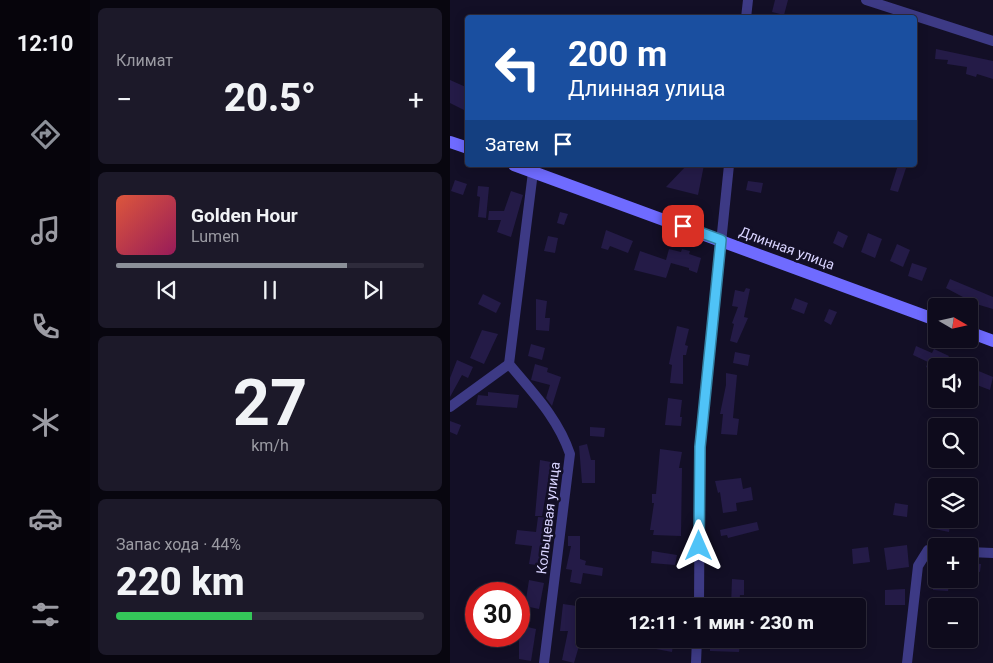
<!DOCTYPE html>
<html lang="ru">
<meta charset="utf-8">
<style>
:root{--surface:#0e0b1c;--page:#1c1929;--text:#f1f3f6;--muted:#9b9ba3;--line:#2e2b3b;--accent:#8c9099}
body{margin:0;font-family:Roboto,sans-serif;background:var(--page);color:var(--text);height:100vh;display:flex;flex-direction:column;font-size:19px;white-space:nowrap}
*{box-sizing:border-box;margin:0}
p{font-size:16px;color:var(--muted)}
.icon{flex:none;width:28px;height:28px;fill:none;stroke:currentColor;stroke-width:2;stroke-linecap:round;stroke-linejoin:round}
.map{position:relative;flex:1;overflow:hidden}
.side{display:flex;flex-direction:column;gap:8px;padding:8px;background:#08060f;width:360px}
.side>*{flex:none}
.guide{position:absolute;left:15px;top:15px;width:452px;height:152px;border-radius:5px;box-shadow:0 2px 12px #0003,0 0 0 1px var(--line);background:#1a4fa0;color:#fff;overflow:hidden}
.needle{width:32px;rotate:99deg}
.tools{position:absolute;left:478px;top:298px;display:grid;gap:10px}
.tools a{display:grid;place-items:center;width:50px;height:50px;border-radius:5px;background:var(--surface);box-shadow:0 2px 12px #0003,0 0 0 1px var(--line);font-size:25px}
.speed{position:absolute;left:15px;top:582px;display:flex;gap:10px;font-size:25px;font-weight:700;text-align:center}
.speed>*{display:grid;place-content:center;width:65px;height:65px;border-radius:50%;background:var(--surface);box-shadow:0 2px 12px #0003,0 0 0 1px var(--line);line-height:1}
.speed .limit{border:8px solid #d22;background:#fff;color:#111}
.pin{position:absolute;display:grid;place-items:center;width:42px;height:42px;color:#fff;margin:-21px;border-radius:10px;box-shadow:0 2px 8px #0006}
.me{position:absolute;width:55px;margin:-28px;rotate:0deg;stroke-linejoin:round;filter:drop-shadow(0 0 4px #0008)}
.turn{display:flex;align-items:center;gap:18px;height:105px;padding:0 20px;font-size:22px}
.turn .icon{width:65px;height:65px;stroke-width:2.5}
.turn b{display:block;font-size:35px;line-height:42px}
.then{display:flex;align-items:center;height:48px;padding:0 20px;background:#0003;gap:10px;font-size:19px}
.big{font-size:38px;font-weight:800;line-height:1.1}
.side .widget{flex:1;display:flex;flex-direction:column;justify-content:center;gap:8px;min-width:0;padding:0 18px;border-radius:8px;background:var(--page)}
.side .dial{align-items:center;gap:0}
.dial b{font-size:65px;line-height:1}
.song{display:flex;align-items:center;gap:15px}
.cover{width:60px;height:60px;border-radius:8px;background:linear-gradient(135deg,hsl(10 70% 55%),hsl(330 70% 35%))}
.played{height:5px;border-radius:2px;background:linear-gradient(90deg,var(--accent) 75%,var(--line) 75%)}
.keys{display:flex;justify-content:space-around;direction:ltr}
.heat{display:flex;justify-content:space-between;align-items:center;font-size:28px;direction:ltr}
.charge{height:8px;border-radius:4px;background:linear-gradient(90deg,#34c759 44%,var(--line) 0)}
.trip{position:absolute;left:126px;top:598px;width:290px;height:50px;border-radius:5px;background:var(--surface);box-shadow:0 2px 12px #0003,0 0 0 1px var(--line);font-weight:800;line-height:50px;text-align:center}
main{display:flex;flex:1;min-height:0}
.tab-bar{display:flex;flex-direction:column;width:90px;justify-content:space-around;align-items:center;background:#06040b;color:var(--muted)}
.tab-bar .icon{width:35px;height:35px}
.tab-bar .current{color:var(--accent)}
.tab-bar b{font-size:22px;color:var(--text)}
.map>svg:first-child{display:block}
.building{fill:#241b47}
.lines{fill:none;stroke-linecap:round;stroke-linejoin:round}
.minor{stroke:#3d3a85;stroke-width:10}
.secondary{stroke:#6f6bff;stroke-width:12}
.route-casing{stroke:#337fa1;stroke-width:12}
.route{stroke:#4fc3f7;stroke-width:9}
.labels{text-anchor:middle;stroke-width:5;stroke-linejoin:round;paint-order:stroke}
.street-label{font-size:14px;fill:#d9d4ff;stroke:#130f26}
</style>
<main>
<nav class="tab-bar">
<b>12:10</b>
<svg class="icon current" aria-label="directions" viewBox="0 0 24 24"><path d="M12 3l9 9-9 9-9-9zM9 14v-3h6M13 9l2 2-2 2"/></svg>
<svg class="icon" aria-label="music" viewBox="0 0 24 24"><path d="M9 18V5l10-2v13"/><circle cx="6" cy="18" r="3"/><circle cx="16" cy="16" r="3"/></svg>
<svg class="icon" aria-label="phone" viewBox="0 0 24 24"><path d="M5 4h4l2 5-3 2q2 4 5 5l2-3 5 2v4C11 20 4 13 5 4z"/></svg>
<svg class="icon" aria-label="climate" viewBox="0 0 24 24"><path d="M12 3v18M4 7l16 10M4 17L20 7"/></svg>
<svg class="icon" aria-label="car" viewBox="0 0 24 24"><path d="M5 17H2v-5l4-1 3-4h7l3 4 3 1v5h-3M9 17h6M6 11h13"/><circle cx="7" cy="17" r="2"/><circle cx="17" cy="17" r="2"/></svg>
<svg class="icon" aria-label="filters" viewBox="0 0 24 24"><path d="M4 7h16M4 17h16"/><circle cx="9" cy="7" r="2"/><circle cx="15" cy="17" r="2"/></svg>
</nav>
<section class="side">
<div class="widget"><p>Климат</p>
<div class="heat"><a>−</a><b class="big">20.5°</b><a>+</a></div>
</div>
<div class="widget">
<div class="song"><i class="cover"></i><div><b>Golden Hour</b><p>Lumen</p></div></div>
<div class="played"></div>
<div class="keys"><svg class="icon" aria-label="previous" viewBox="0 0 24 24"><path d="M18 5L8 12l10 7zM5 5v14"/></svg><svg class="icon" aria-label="pause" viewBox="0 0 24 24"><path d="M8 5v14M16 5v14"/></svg><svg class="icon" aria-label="next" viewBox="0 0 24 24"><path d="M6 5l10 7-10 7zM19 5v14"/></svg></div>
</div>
<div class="widget dial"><b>27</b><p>km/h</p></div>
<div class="widget"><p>Запас хода · 44%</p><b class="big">220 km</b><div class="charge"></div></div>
</section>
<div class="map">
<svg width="543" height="663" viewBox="0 0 543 663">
<rect width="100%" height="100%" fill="#130f26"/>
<g class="building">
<path d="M 325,0 L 338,0 L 334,15 L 322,12 Z"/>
<path d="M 486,49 L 543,61 L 543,79 L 527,74 L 526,77 L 516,74 L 517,67 L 497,64 L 498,60 L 485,59 Z"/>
<path d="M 0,80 L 18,88 L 18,112 L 0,103 Z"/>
<path d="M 237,165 L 254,165 L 248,195 L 216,187 Z"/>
<path d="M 448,165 L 457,165 L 448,192 L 440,190 Z"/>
<path d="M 5,180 L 17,184 L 13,195 L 1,191 Z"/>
<path d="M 298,181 L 313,183 L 311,193 L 296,190 Z"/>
<path d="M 28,186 L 39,187 L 36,218 L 28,217 L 30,197 L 27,196 Z"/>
<path d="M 61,191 L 73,195 L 61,237 L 47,232 L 51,220 L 38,220 L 39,211 L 54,211 Z"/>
<path d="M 110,212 L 118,214 L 114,225 L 107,223 Z"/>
<path d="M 156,230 L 183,241 L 178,253 L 160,246 L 158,250 L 151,248 Z"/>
<path d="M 388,231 L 398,236 L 393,248 L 383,243 Z"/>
<path d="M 418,233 L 432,239 L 425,258 L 411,252 Z"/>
<path d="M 98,236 L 108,238 L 105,253 L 94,251 Z"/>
<path d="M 447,244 L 460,250 L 453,267 L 440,261 Z"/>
<path d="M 219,249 L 231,252 L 232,249 L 240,251 L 239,254 L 251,258 L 247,273 L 239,270 L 239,268 L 221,263 L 216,278 L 184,270 L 190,251 L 216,260 Z"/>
<path d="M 462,263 L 477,268 L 472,281 L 458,276 Z"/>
<path d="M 500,279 L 543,297 L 543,309 L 526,304 L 496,288 Z"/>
<path d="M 296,288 L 300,289 L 294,317 L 298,318 L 287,343 L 280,341 L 284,324 L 282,323 L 288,307 L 282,306 L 285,290 L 294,292 Z"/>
<path d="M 33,294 L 51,303 L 46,313 L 28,304 Z"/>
<path d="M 345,298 L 358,303 L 354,314 L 341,309 Z"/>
<path d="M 86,299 L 97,301 L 95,318 L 100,318 L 99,331 L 86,330 Z"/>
<path d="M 379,309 L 387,312 L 381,325 L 374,321 Z"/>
<path d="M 227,326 L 239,329 L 235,345 L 238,346 L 236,355 L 233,355 L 233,384 L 220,383 L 222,365 L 219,364 Z"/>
<path d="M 32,330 L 48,334 L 34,364 L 20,358 Z"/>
<path d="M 81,344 L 95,348 L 92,360 L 78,356 Z"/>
<path d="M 466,346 L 482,353 L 484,349 L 499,356 L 494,366 L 486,366 L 486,372 L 476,367 L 478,362 L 463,355 Z"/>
<path d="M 285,352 L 300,355 L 298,366 L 283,363 Z"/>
<path d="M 7,360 L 23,367 L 18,378 L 12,375 L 0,397 L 0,378 Z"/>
<path d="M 85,364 L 98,368 L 97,372 L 111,377 L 102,406 L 96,398 L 100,385 L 81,380 Z"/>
<path d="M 519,367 L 543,377 L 540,390 L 519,382 Z"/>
<path d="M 276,373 L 287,375 L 283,418 L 289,419 L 287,435 L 271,434 L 273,414 L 270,414 L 276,385 Z"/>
<path d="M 38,392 L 69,395 L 67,408 L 26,405 L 28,395 L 38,396 Z"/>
<path d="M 218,398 L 232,400 L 230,417 L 232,417 L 231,426 L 215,425 Z"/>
<path d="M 0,421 L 11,425 L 7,435 L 0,432 Z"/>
<path d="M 140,427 L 155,428 L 154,437 L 140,436 Z"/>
<path d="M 137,444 L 141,460 L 145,460 L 145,483 L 132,483 L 129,446 Z"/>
<path d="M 210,449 L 232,452 L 229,468 L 232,468 L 231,536 L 203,535 L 204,530 L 200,530 L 204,503 L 202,503 L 202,494 L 206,494 Z"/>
<path d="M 90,460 L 106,463 L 103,494 L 96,493 L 92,516 L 85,516 Z"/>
<path d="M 291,478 L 293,489 L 301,487 L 303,500 L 286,503 L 287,511 L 273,513 L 270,492 L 268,493 L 265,481 Z"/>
<path d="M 445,503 L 458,505 L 457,517 L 443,515 Z"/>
<path d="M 88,517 L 99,518 L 94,566 L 79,564 L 82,546 L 65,544 L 67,530 L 86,532 Z"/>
<path d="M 482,519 L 501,519 L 499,532 L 480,528 Z"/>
<path d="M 307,522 L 309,530 L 278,538 L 277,535 L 271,536 L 270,530 Z"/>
<path d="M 118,536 L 130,536 L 130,559 L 136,561 L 135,565 L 153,568 L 152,576 L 133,573 L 131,584 L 120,582 L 122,570 L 116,569 L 121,546 L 118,546 Z"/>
<path d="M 457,545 L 459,567 L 437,570 L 434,548 Z"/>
<path d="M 418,547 L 420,562 L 403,564 L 402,549 Z"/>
<path d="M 202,551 L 227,555 L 225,565 L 201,563 Z"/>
<path d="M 519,563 L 531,564 L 530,572 L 519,571 Z"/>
<path d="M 282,579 L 294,580 L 294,595 L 290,595 L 289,606 L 281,606 Z"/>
<path d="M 484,579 L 500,579 L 498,591 L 483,590 Z"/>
<path d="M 79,580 L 94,583 L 89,609 L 75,606 Z"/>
<path d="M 455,589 L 455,605 L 435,605 L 435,590 Z"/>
<path d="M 113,604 L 127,606 L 125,645 L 129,646 L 124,663 L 112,660 L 118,631 L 110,631 Z"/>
<path d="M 69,625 L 86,629 L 81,661 L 69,659 Z"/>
<path d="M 207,639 L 224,639 L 222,652 L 206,649 Z"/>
<path d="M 260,643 L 290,645 L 289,652 L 260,651 Z"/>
</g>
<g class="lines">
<g class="minor">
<path d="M 416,0 L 543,41"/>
<path d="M 296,18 L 298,0"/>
<path d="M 83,172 L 59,364 C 83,393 108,418 120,454 L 94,663"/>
<path d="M 0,407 L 59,364"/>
<path d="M 519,552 L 543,553"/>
<path d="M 249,606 L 250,447 L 279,165"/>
<path d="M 246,663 L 247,639"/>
<path d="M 457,663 L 468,566 L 478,550 L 486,550"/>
</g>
<g class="secondary">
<path d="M 0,142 L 18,148"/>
<path d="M 64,165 L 486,320"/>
<path d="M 519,332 L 543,341"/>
</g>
</g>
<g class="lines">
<defs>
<path id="route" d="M 233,226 L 271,240 L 250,447 L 249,546"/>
</defs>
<use href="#route" class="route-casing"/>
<use href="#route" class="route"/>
</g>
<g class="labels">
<g class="street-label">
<text transform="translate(337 248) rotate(20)" y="5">Длинная улица</text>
<text transform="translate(98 518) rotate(-83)" y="5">Кольцевая улица</text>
</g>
</g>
</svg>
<div class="tools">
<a><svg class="needle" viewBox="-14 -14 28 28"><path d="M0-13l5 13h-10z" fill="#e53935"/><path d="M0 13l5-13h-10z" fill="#9b9ba3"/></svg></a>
<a><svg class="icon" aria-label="sound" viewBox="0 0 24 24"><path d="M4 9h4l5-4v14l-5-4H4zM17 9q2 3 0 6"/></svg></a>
<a><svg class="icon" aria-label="search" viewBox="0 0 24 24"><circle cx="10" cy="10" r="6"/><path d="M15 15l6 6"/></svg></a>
<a><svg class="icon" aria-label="layers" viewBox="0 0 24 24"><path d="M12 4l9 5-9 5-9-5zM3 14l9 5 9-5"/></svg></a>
<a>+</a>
<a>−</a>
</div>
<div class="speed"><div class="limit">30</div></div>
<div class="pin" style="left:233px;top:226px;background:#d93025"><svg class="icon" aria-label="arrive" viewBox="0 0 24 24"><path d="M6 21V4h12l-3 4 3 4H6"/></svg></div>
<svg class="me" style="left:249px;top:546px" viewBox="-20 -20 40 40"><path d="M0-17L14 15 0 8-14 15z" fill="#4fc3f7" stroke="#fff" stroke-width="4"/></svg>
<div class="trip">12:11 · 1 мин · 230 m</div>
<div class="guide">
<div class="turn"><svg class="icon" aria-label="left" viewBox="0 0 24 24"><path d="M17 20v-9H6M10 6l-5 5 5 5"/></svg><div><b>200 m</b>Длинная улица</div></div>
<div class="then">Затем<svg class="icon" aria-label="arrive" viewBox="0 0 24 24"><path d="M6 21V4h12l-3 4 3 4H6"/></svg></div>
</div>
</div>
</main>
